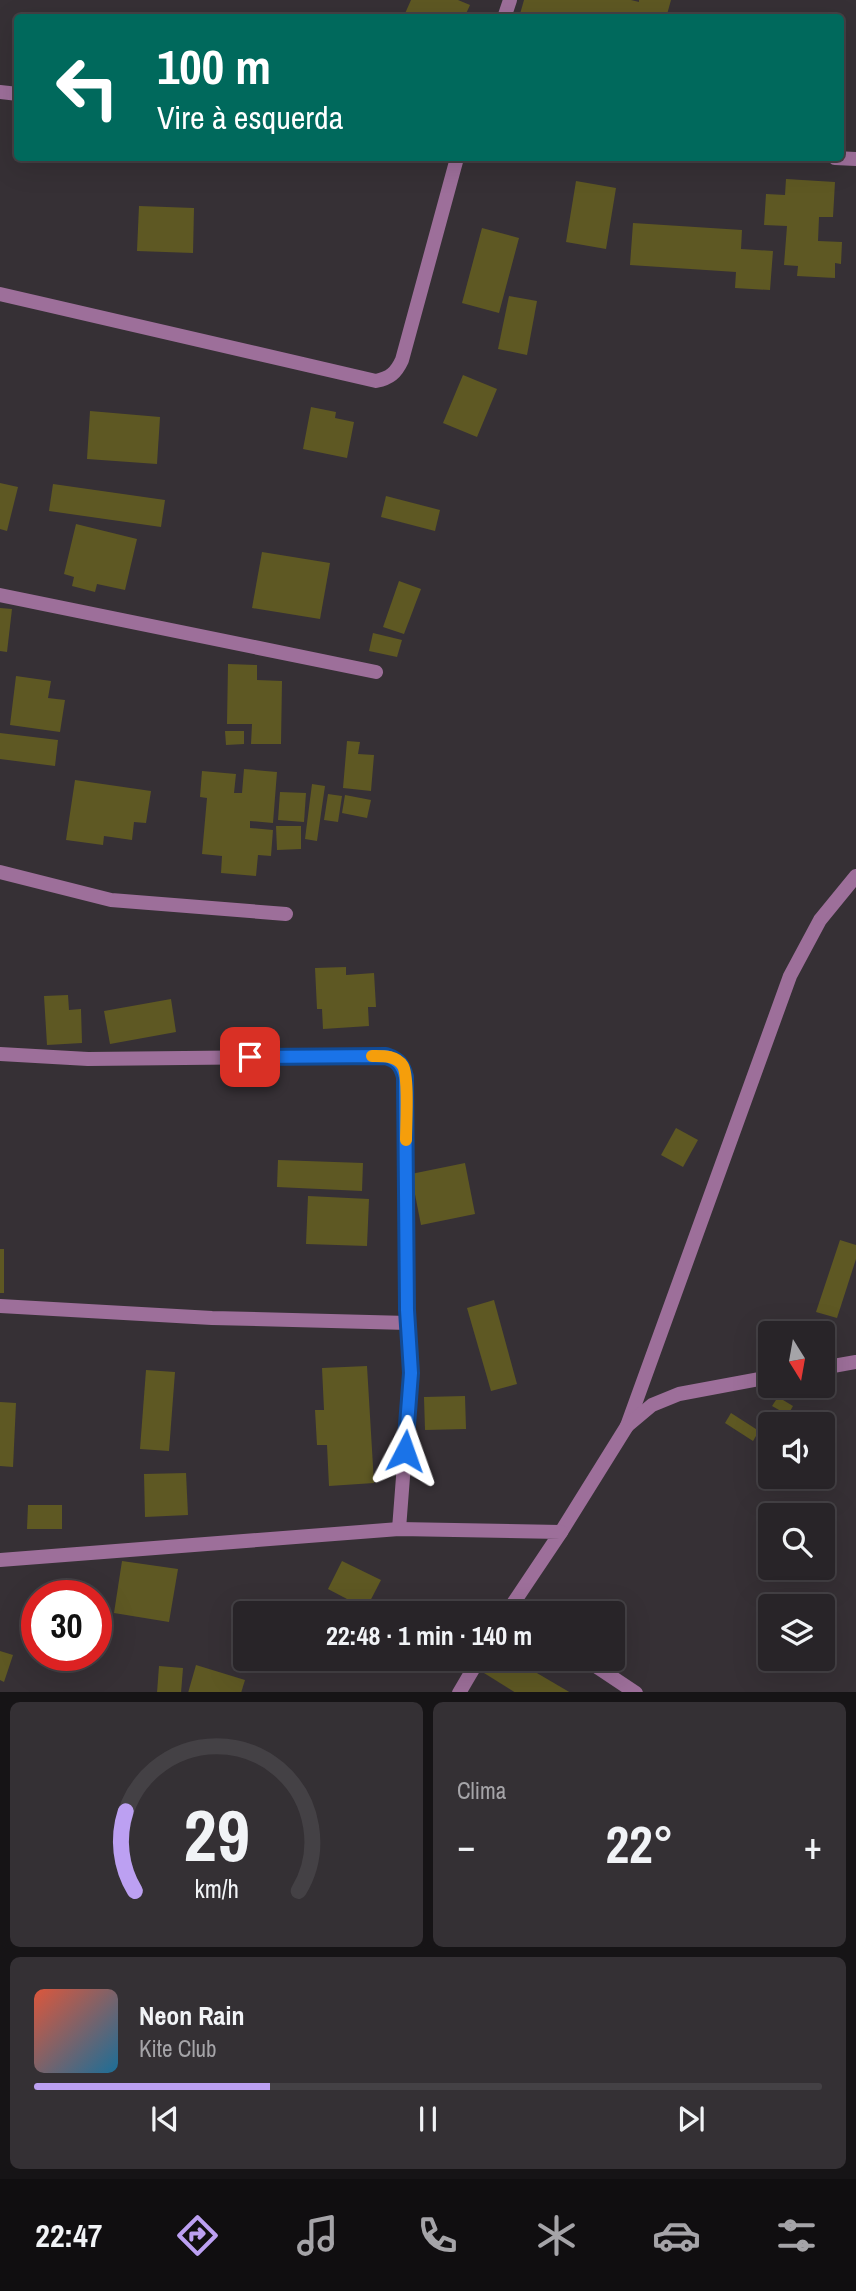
<!DOCTYPE html>
<html lang="pt">
<meta charset="utf-8">
<style>
:root{--surface:#282428;--page:#343034;--text:#f1f3f6;--muted:#a5a4a8;--line:#444145;--accent:#bca0f2}
body{margin:0;font-family:"Archivo Narrow",sans-serif;background:var(--page);color:var(--text);height:100vh;display:flex;flex-direction:column;font-size:26px;white-space:nowrap}
*{box-sizing:border-box;margin:0}
p{font-size:23px;color:var(--muted)}
.icon{flex:none;width:38px;height:38px;fill:none;stroke:currentColor;stroke-width:2;stroke-linecap:round;stroke-linejoin:round}
.map{position:relative;height:1692px;overflow:hidden}
.details{display:flex;flex-direction:column;gap:10px;padding:10px;background:#161416;flex:1}
.details>*{flex:none}
.banner{position:absolute;left:14px;top:14px;width:830px;height:147px;border-radius:7px;box-shadow:0 7px 28px #0002,0 0 0 2px var(--line);background:#00695c;color:#fff;overflow:hidden}
.needle{width:46px;rotate:169deg}
.buttons{position:absolute;left:758px;top:1321px;display:grid;gap:14px}
.buttons a{display:grid;place-items:center;width:77px;height:77px;border-radius:7px;background:var(--surface);box-shadow:0 7px 28px #0002,0 0 0 2px var(--line);font-size:35px}
.speed{position:absolute;left:21px;top:1580px;display:flex;gap:14px;font-size:35px;font-weight:700;text-align:center}
.speed>*{display:grid;place-content:center;width:91px;height:91px;border-radius:50%;background:var(--surface);box-shadow:0 7px 28px #0002,0 0 0 2px var(--line);line-height:1}
.speed .limit{border:10px solid #d22;background:#fff;color:#111}
.pin{position:absolute;display:grid;place-items:center;width:60px;height:60px;color:#fff;margin:-30px;border-radius:14px;box-shadow:0 4px 10px #0006}
.me{position:absolute;width:77px;margin:-38px;rotate:4deg;stroke-linejoin:round;filter:drop-shadow(0 0 5px #0008)}
.turn{display:flex;align-items:center;gap:24px;height:147px;padding:0 28px;font-size:32px}
.turn .icon{width:91px;height:91px;stroke-width:2.5}
.turn b{display:block;font-size:49px;line-height:60px}
.big{font-size:52px;font-weight:800;line-height:1.1}
.details .card{flex:1;display:flex;flex-direction:column;justify-content:center;gap:10px;min-width:0;padding:0 24px;border-radius:10px;background:var(--page)}
.details .dial{align-items:center;gap:0}
.dial svg{height:182px;overflow:visible;fill:none;stroke:var(--line);stroke-width:7;stroke-linecap:round;text-anchor:middle}
.dial text{fill:var(--text);stroke:none}
.song{display:flex;align-items:center;gap:21px}
.cover{width:84px;height:84px;border-radius:10px;background:linear-gradient(135deg,hsl(10 70% 55%),hsl(200 70% 35%))}
.played{height:7px;border-radius:4px;background:linear-gradient(90deg,var(--accent) 30%,var(--line) 30%)}
.keys{display:flex;justify-content:space-around;direction:ltr}
.heat{display:flex;justify-content:space-between;align-items:center;font-size:38px;direction:ltr}
.details .tiles{flex:1;display:grid;gap:10px;grid-template-columns:1fr 1fr}
.card:last-child{grid-column:span 2}
.trip{position:absolute;left:233px;top:1601px;width:392px;height:70px;border-radius:7px;background:var(--surface);box-shadow:0 7px 28px #0002,0 0 0 2px var(--line);font-weight:800;line-height:70px;text-align:center}
.tabs{display:flex;height:112px;justify-content:space-around;align-items:center;background:#100e10;color:var(--muted)}
.tabs .icon{width:49px;height:49px}
.tabs .active{color:var(--accent)}
.tabs b{font-size:32px;color:var(--text)}
.map>svg:first-child{display:block}
.building{fill:#5e5823}
.lines{fill:none;stroke-linecap:round;stroke-linejoin:round}
.street{stroke:#9d6f9a;stroke-width:14}
.route-casing{stroke:#114b97;stroke-width:18}
.route{stroke:#1a73e8;stroke-width:12}
.slow{stroke:#f59e0b;stroke-width:12}
</style>
<div class="map">
<svg width="856" height="1693" viewBox="0 0 856 1693">
<rect width="100%" height="100%" fill="#363035"/>
<g class="building">
<path d="M 411,0 L 458,0 L 470,5 L 464,18 L 403,18 Z"/>
<path d="M 524,0 L 631,0 L 639,2 L 639,0 L 671,0 L 666,18 L 534,18 L 520,14 Z"/>
<path d="M 786,179 L 835,182 L 833,217 L 819,217 L 818,241 L 842,242 L 841,264 L 835,263 L 835,278 L 797,276 L 798,266 L 784,265 L 787,226 L 764,225 L 766,194 L 785,195 Z"/>
<path d="M 576,181 L 616,188 L 606,249 L 566,242 Z"/>
<path d="M 139,206 L 194,208 L 193,253 L 137,251 Z"/>
<path d="M 633,223 L 742,230 L 741,249 L 773,251 L 770,290 L 735,288 L 736,272 L 630,265 Z"/>
<path d="M 482,228 L 519,238 L 499,313 L 462,303 Z"/>
<path d="M 509,296 L 537,301 L 527,355 L 498,349 Z"/>
<path d="M 463,375 L 497,389 L 477,437 L 443,423 Z"/>
<path d="M 311,407 L 336,412 L 335,418 L 354,422 L 347,458 L 303,449 Z"/>
<path d="M 90,411 L 160,417 L 157,464 L 87,459 Z"/>
<path d="M 0,483 L 18,487 L 7,531 L 0,529 Z"/>
<path d="M 53,484 L 165,500 L 161,527 L 49,511 Z"/>
<path d="M 386,496 L 440,510 L 435,531 L 381,517 Z"/>
<path d="M 76,524 L 137,539 L 125,590 L 97,584 L 95,592 L 72,586 L 74,577 L 64,574 Z"/>
<path d="M 262,552 L 330,563 L 320,619 L 252,608 Z"/>
<path d="M 399,581 L 421,589 L 404,634 L 383,627 Z"/>
<path d="M 0,608 L 12,609 L 7,652 L 0,651 Z"/>
<path d="M 373,633 L 402,640 L 397,657 L 369,651 Z"/>
<path d="M 228,664 L 257,665 L 257,680 L 282,681 L 281,744 L 251,744 L 252,724 L 227,724 Z"/>
<path d="M 16,676 L 51,681 L 48,698 L 65,700 L 60,732 L 10,725 Z"/>
<path d="M 225,731 L 244,731 L 244,744 L 226,745 Z"/>
<path d="M 0,733 L 58,740 L 55,766 L 0,759 Z"/>
<path d="M 347,741 L 360,742 L 358,754 L 374,755 L 371,791 L 343,788 Z"/>
<path d="M 244,769 L 277,772 L 273,823 L 250,821 L 250,828 L 273,830 L 271,856 L 258,855 L 256,876 L 221,873 L 222,856 L 202,854 L 207,798 L 200,797 L 202,771 L 236,774 L 234,793 L 242,793 Z"/>
<path d="M 75,780 L 151,791 L 146,823 L 134,822 L 132,840 L 104,836 L 103,845 L 66,840 Z"/>
<path d="M 312,784 L 325,786 L 317,841 L 305,839 Z"/>
<path d="M 280,792 L 306,793 L 304,822 L 278,820 Z"/>
<path d="M 328,794 L 342,796 L 338,822 L 324,820 Z"/>
<path d="M 345,795 L 371,800 L 367,818 L 342,813 Z"/>
<path d="M 276,826 L 301,826 L 301,849 L 277,850 Z"/>
<path d="M 346,967 L 346,975 L 374,973 L 376,1007 L 368,1007 L 369,1026 L 323,1029 L 322,1009 L 317,1009 L 315,968 Z"/>
<path d="M 68,995 L 69,1010 L 81,1009 L 82,1043 L 47,1045 L 44,996 Z"/>
<path d="M 171,999 L 176,1032 L 110,1044 L 104,1011 Z"/>
<path d="M 676,1128 L 698,1140 L 683,1167 L 661,1155 Z"/>
<path d="M 278,1160 L 363,1163 L 362,1191 L 277,1187 Z"/>
<path d="M 465,1163 L 475,1214 L 421,1225 L 411,1174 Z"/>
<path d="M 308,1196 L 369,1199 L 367,1246 L 306,1244 Z"/>
<path d="M 840,1240 L 856,1245 L 856,1259 L 837,1318 L 816,1312 Z"/>
<rect x="0" y="1249" width="4" height="44"/>
<path d="M 494,1300 L 517,1384 L 491,1391 L 467,1308 Z"/>
<path d="M 367,1366 L 374,1483 L 329,1486 L 327,1445 L 317,1445 L 315,1410 L 324,1410 L 322,1368 Z"/>
<path d="M 146,1370 L 175,1372 L 169,1451 L 140,1449 Z"/>
<path d="M 787,1386 L 808,1386 L 809,1387 L 803,1397 Z"/>
<path d="M 465,1396 L 466,1429 L 425,1430 L 424,1397 Z"/>
<path d="M 778,1397 L 793,1406 L 788,1415 L 772,1406 Z"/>
<path d="M 0,1402 L 16,1403 L 13,1467 L 0,1466 Z"/>
<path d="M 731,1413 L 759,1431 L 753,1441 L 725,1423 Z"/>
<path d="M 186,1473 L 188,1515 L 145,1517 L 144,1474 Z"/>
<path d="M 28,1505 L 62,1505 L 62,1529 L 27,1529 Z"/>
<path d="M 122,1561 L 178,1569 L 169,1622 L 114,1613 Z"/>
<path d="M 342,1561 L 381,1580 L 366,1609 L 328,1589 Z"/>
<path d="M 0,1651 L 13,1655 L 4,1682 L 0,1680 Z"/>
<path d="M 492,1659 L 513,1659 L 571,1693 L 516,1693 L 484,1673 Z"/>
<path d="M 196,1665 L 245,1680 L 241,1693 L 188,1693 Z"/>
<path d="M 159,1666 L 183,1668 L 181,1693 L 157,1693 Z"/>
</g>
<g class="lines">
<g class="street">
<path d="M 504,18 L 510,0"/>
<path d="M 0,92 L 18,94"/>
<path d="M 835,158 L 856,159"/>
<path d="M 0,294 L 376,381 C 390,378 396,373 402,360 L 457,158"/>
<path d="M 0,595 L 376,672"/>
<path d="M 0,872 L 111,900 L 286,914"/>
<path d="M 0,1054 L 88,1059 L 386,1056 C 398,1060 402,1065 406,1077 L 407,1310 L 411,1373 L 399,1529"/>
<path d="M 0,1306 L 212,1318 L 408,1323"/>
<path d="M 822,1368 L 856,1362"/>
<path d="M 627,1426 L 790,976 L 820,920 L 856,876"/>
<path d="M 561,1532 L 627,1426 L 652,1405 L 679,1394 L 770,1377"/>
<path d="M 0,1560 L 399,1529 L 561,1532 L 506,1614"/>
<path d="M 585,1659 L 636,1693"/>
<path d="M 459,1693 L 479,1659"/>
</g>
</g>
<g class="lines">
<defs>
<path id="route" d="M 250,1057 L 386,1056 C 398,1060 402,1065 405,1077 L 407,1310 L 411,1373 L 405,1451"/>
</defs>
<use href="#route" class="route-casing"/>
<use href="#route" class="route"/>
<path class="slow" d="M 372,1056 C 382,1056 396,1055 403,1066 C 409,1077 406,1125 406,1140"/>
</g>
</svg>
<div class="buttons">
<a><svg class="needle" viewBox="-14 -14 28 28"><path d="M0-13l5 13h-10z" fill="#e53935"/><path d="M0 13l5-13h-10z" fill="#a5a4a8"/></svg></a>
<a><svg class="icon" aria-label="sound" viewBox="0 0 24 24"><path d="M4 9h4l5-4v14l-5-4H4zM17 9q2 3 0 6"/></svg></a>
<a><svg class="icon" aria-label="search" viewBox="0 0 24 24"><circle cx="10" cy="10" r="6"/><path d="M15 15l6 6"/></svg></a>
<a><svg class="icon" aria-label="layers" viewBox="0 0 24 24"><path d="M12 4l9 5-9 5-9-5zM3 14l9 5 9-5"/></svg></a>
</div>
<div class="speed"><div class="limit">30</div></div>
<div class="pin" style="left:250px;top:1057px;background:#d93025"><svg class="icon" aria-label="arrive" viewBox="0 0 24 24"><path d="M6 21V4h12l-3 4 3 4H6"/></svg></div>
<svg class="me" style="left:405px;top:1451px" viewBox="-20 -20 40 40"><path d="M0-17L14 15 0 8-14 15z" fill="#1a73e8" stroke="#fff" stroke-width="4"/></svg>
<div class="trip">22:48 · 1 min · 140 m</div>
<div class="banner">
<div class="turn"><svg class="icon" aria-label="left" viewBox="0 0 24 24"><path d="M17 20v-9H6M10 6l-5 5 5 5"/></svg><div><b>100 m</b>Vire à esquerda</div></div>
</div>
</div>
<section class="details">
<div class="tiles">
<div class="card dial"><svg viewBox="0 0 100 80">
<path d="M14 69A42 42 0 1 1 86 69"/>
<path d="M14 69A42 42 0 0 1 10 34" stroke="#bca0f2"/>
<text x="50" y="56" font-size="32" font-weight="700">29</text>
<text x="50" y="72" font-size="11">km/h</text>
</svg></div>
<div class="card"><p>Clima</p>
<div class="heat"><a>−</a><b class="big">22°</b><a>+</a></div>
</div>
<div class="card">
<div class="song"><i class="cover"></i><div><b>Neon Rain</b><p>Kite Club</p></div></div>
<div class="played"></div>
<div class="keys"><svg class="icon" aria-label="previous" viewBox="0 0 24 24"><path d="M18 5L8 12l10 7zM5 5v14"/></svg><svg class="icon" aria-label="pause" viewBox="0 0 24 24"><path d="M8 5v14M16 5v14"/></svg><svg class="icon" aria-label="next" viewBox="0 0 24 24"><path d="M6 5l10 7-10 7zM19 5v14"/></svg></div>
</div>
</div>
</section>
<nav class="tabs">
<b>22:47</b>
<svg class="icon active" aria-label="directions" viewBox="0 0 24 24"><path d="M12 3l9 9-9 9-9-9zM9 14v-3h6M13 9l2 2-2 2"/></svg>
<svg class="icon" aria-label="music" viewBox="0 0 24 24"><path d="M9 18V5l10-2v13"/><circle cx="6" cy="18" r="3"/><circle cx="16" cy="16" r="3"/></svg>
<svg class="icon" aria-label="phone" viewBox="0 0 24 24"><path d="M5 4h4l2 5-3 2q2 4 5 5l2-3 5 2v4C11 20 4 13 5 4z"/></svg>
<svg class="icon" aria-label="climate" viewBox="0 0 24 24"><path d="M12 3v18M4 7l16 10M4 17L20 7"/></svg>
<svg class="icon" aria-label="car" viewBox="0 0 24 24"><path d="M5 17H2v-5l4-1 3-4h7l3 4 3 1v5h-3M9 17h6M6 11h13"/><circle cx="7" cy="17" r="2"/><circle cx="17" cy="17" r="2"/></svg>
<svg class="icon" aria-label="filters" viewBox="0 0 24 24"><path d="M4 7h16M4 17h16"/><circle cx="9" cy="7" r="2"/><circle cx="15" cy="17" r="2"/></svg>
</nav>
